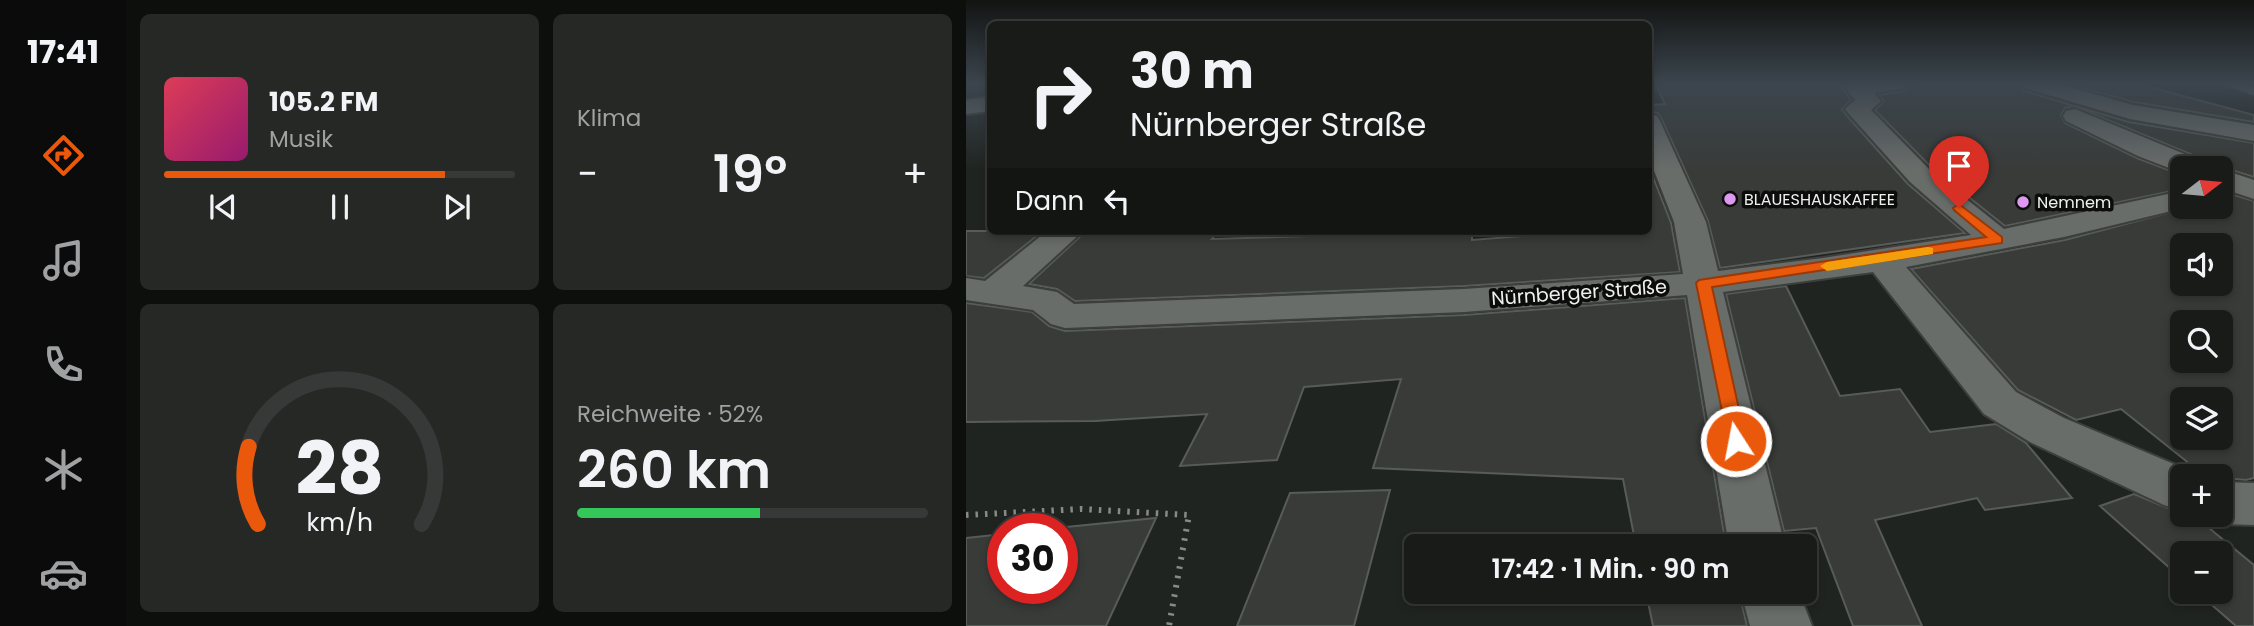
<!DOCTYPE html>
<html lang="de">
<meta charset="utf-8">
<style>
:root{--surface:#181b18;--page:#252825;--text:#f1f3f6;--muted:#9fa1a2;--line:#363937;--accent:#ea580c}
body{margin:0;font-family:Poppins,sans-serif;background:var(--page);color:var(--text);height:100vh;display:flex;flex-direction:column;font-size:26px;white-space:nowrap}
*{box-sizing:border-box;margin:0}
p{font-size:23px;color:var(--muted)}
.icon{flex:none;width:38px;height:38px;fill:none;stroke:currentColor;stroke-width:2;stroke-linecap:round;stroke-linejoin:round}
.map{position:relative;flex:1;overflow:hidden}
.details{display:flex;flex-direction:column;gap:14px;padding:14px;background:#0d0f0d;width:840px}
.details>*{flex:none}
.top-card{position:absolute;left:21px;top:21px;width:665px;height:214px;border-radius:10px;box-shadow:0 4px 10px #0003,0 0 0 2px var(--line);background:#181b18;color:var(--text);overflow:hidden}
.needle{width:46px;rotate:74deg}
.tools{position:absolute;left:1204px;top:156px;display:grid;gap:14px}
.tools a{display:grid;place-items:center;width:63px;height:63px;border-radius:10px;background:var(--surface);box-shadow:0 4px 10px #0003,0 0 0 2px var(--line);font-size:35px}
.speed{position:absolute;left:21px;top:513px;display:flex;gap:14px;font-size:35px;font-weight:700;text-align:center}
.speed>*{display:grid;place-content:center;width:91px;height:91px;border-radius:50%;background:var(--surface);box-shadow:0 4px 10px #0003,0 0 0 2px var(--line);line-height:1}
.speed .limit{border:10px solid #d22;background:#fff;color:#111}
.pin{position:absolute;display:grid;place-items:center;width:60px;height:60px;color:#fff;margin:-72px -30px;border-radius:50% 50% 50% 0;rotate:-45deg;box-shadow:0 0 7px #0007}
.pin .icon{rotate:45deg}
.me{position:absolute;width:77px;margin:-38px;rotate:349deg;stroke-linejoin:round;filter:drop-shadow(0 0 5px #0008)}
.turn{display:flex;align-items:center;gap:24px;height:147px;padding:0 28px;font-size:32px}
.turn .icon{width:91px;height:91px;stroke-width:2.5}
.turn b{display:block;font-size:49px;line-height:60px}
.then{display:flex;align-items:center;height:66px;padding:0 28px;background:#0003;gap:14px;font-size:26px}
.big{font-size:52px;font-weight:600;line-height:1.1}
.details .widget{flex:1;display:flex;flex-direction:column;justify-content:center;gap:10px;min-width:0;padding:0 24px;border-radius:10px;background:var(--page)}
.details .dial{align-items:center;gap:0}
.dial svg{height:182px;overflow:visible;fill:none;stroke:var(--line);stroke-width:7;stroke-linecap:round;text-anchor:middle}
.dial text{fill:var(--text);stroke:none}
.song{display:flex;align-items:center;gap:21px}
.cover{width:84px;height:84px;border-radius:10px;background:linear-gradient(135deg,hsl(350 70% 55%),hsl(320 70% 35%))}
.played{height:7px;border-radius:4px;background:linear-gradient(90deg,var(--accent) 80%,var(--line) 80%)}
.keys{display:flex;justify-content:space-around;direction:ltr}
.heat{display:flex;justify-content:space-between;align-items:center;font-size:38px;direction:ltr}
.charge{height:10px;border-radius:5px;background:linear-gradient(90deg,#34c759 52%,var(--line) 0)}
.details .tiles{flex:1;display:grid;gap:14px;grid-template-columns:repeat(2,1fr)}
.trip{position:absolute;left:438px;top:534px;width:413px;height:70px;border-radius:10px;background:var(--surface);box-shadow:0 4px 10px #0003,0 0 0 2px var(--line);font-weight:600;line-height:70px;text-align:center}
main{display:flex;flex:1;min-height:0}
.dock{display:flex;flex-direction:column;width:126px;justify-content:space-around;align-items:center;background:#0a0b0a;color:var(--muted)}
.dock .icon{width:49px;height:49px}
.dock .on{color:var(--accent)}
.dock b{font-size:32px;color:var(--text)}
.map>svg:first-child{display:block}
.building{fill:#383b38;stroke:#585c58;stroke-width:2;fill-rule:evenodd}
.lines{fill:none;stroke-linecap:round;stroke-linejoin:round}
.lane-casing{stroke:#3c3f3c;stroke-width:3}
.street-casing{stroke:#3c3f3c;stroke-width:4}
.path{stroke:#878a87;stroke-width:6;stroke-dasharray:2.5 7;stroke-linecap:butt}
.lane{fill:#696d6a;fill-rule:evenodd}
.street{fill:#696d6a;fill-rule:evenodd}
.route{fill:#ea580c;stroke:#983908;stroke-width:2}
.slow{fill:#f59e0b}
.poi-dot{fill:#df98f1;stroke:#0b0c0b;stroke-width:2.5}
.labels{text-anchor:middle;stroke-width:7;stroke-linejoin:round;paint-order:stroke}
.far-poi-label{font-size:16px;fill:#eef0ee;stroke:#0b0c0b;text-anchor:start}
.street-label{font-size:19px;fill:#eef0ee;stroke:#0b0c0b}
</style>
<main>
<nav class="dock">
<b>17:41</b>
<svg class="icon on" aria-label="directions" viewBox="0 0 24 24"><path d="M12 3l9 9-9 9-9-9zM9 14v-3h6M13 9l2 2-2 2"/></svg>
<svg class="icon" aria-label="music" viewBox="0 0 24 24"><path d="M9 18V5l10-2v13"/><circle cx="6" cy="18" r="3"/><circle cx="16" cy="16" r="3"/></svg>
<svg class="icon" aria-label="phone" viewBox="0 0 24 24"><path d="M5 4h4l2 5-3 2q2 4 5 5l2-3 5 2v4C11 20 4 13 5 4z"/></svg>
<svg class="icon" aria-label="climate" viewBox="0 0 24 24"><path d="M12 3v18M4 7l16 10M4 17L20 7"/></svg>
<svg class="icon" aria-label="car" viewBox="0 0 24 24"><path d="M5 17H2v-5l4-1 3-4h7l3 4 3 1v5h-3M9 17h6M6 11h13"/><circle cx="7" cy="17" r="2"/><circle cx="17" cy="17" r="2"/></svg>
</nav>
<section class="details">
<div class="tiles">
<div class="widget">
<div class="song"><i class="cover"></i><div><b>105.2 FM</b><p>Musik</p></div></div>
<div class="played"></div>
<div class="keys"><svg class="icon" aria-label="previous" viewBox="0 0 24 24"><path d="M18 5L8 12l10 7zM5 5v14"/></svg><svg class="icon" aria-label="pause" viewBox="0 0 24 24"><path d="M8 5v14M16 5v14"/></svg><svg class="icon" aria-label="next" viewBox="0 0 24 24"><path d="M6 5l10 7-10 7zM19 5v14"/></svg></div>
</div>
<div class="widget"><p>Klima</p>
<div class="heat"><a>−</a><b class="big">19°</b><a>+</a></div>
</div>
<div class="widget dial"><svg viewBox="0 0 100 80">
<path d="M14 69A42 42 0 1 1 86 69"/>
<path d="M14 69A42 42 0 0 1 10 35" stroke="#ea580c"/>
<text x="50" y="56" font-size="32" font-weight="700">28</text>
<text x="50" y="72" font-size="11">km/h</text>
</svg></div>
<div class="widget"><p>Reichweite · 52%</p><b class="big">260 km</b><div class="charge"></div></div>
</div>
</section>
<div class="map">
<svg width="1288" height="626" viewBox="0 0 1288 626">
<rect width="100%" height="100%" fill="#202420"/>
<g class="building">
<path d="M 689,83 L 873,83 L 885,100 L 876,109 L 881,116 L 942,184 L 999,233 L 754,268 L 742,221 L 696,120 L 692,113 L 682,111 L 682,105 L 699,104 Z"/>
<path d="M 960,83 L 1053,83 L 1058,91 L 1163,122 L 1288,143 L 1288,177 L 1256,167 L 1245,168 L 1239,160 L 1108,106 L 1099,108 L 1095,115 L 1099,123 L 1171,158 L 1216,175 L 1216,189 L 1039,226 L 966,168 L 909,110 L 918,101 L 913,95 L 939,91 L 943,87 L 960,85 Z"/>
<path d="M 1097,83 L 1169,83 L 1288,115 L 1288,122 L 1168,102 Z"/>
<path d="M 682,164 L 705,223 L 714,272 L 498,286 L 109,301 L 91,289 L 63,284 L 120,231 L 252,231 L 246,239 L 506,231 L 506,240 L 621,231 L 682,231 Z"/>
<path d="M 1255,191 L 1288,201 L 1288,478 L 1280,480 L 1239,476 L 1155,409 L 1110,420 L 1052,390 L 945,269 L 1099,240 L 1228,206 L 1255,206 ZM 1216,245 L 1255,245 L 1255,284 L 1216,284 ZM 1216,322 L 1255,322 L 1255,360 L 1216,360 ZM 1216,399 L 1255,399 L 1255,438 L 1216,438 Z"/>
<path d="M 0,231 L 77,231 L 18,278 L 0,276 Z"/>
<path d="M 820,286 L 874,396 L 934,389 L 964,432 L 1030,424 L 1060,443 L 1106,498 L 1019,510 L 1011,498 L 909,520 L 956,626 L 887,626 L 850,528 L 818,531 L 760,294 Z"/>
<path d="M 719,298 L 760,546 L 670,546 L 657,479 L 407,468 L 435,379 L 338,387 L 311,460 L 214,466 L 241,414 L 129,421 L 0,422 L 0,303 L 66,312 L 83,326 L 99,331 L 498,315 Z"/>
<path d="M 424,490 L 388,626 L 271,626 L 324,493 Z"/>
<path d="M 1168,494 L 1216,514 L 1226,514 L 1288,565 L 1288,626 L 1270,626 L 1231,592 L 1255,592 L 1255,553 L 1216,553 L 1216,579 L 1134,506 Z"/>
<path d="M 190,518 L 140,626 L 0,626 L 0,538 L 37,534 L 37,588 L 96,588 L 96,528 L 90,528 Z"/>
<path d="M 680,592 L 773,592 L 781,626 L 687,626 Z"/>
</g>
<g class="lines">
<defs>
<path id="lane" d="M 1255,83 L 1273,83 L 1288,87 L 1288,95 Z"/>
<g id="street">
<path d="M 876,83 L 942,83 L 939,88 L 908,93 L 915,101 L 905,110 L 964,170 L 1038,229 L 1216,191 L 1216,206 L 1226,206 L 1098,237 L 940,267 L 1050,392 L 1098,418 L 1234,475 L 1216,476 L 1216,511 L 1198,505 L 1064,442 L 1018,414 L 907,272 L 757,292 L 819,546 L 763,546 L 721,295 L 498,312 L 99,328 L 85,324 L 67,310 L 0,300 L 0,278 L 19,281 L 81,231 L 117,231 L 57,286 L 91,292 L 108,304 L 498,289 L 717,274 L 708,222 L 682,155 L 682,114 L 691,116 L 694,121 L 740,222 L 752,271 L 857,258 L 1005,235 L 944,182 L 883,114 L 879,109 L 889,100 Z"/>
<path d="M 1056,83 L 1089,83 L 1167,105 L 1288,125 L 1288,141 L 1164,119 L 1059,88 Z"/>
<path d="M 24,97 L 24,111 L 0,114 L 0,100 Z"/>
<path d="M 1109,109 L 1238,162 L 1242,168 L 1216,168 L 1216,173 L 1172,156 L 1100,121 L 1097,116 L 1100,111 Z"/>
<path d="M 1255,169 L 1288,180 L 1288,199 L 1255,188 Z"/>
<path d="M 1255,482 L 1288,483 L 1288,525 L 1255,524 L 1237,518 L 1235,514 L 1255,514 Z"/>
<path d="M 775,592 L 833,592 L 846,626 L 784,626 Z"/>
</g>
</defs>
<use href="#lane" class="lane-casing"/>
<use href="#street" class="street-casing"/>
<path class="path" d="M 0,515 L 115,509 L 223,515 L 203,626"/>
<use href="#lane" class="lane"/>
<use href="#street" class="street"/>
</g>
<linearGradient id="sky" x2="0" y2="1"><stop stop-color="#121412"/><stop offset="0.49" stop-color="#3c454e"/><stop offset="1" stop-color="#3c454e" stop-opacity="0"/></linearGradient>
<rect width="1288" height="170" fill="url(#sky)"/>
<path class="route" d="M 993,204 L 1036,237 L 1036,243 L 746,287 L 780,441 L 777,446 L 770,448 L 763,446 L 730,283 L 733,280 L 1020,237 L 988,210 L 987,208 Z"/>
<path class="slow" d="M 962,247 L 967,248 L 967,254 L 861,271 L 854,266 L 861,262 Z"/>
<g class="poi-dot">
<circle cx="764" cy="199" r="7"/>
<circle cx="1057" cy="202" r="7"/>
</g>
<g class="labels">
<g class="far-poi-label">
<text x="778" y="205">BLAUESHAUSKAFFEE</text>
<text x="1071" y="208">Nemnem</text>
</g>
<g class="street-label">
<text transform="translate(613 292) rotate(-4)" y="7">Nürnberger Straße</text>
</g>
</g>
</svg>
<div class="tools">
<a><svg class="needle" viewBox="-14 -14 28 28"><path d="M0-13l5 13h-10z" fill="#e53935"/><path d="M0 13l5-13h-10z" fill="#9fa1a2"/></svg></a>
<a><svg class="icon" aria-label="sound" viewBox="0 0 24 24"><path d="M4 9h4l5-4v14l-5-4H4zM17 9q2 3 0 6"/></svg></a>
<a><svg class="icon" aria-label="search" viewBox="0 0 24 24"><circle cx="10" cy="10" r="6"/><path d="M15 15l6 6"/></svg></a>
<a><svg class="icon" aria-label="layers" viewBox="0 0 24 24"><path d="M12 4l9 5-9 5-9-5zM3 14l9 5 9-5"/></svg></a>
<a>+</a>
<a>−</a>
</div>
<div class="speed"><div class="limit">30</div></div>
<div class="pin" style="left:993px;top:208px;background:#d93025"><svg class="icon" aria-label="arrive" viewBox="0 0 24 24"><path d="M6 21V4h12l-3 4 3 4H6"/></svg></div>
<svg class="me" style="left:770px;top:441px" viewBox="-20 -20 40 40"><circle r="17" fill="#ea580c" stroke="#fff" stroke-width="3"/><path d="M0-11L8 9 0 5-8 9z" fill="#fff"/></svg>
<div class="trip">17:42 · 1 Min. · 90 m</div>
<div class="top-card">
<div class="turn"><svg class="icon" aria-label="right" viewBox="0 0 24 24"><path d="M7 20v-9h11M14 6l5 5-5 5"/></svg><div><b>30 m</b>Nürnberger Straße</div></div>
<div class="then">Dann<svg class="icon" aria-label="left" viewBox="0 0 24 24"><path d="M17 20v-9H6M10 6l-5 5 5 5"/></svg></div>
</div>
</div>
</main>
